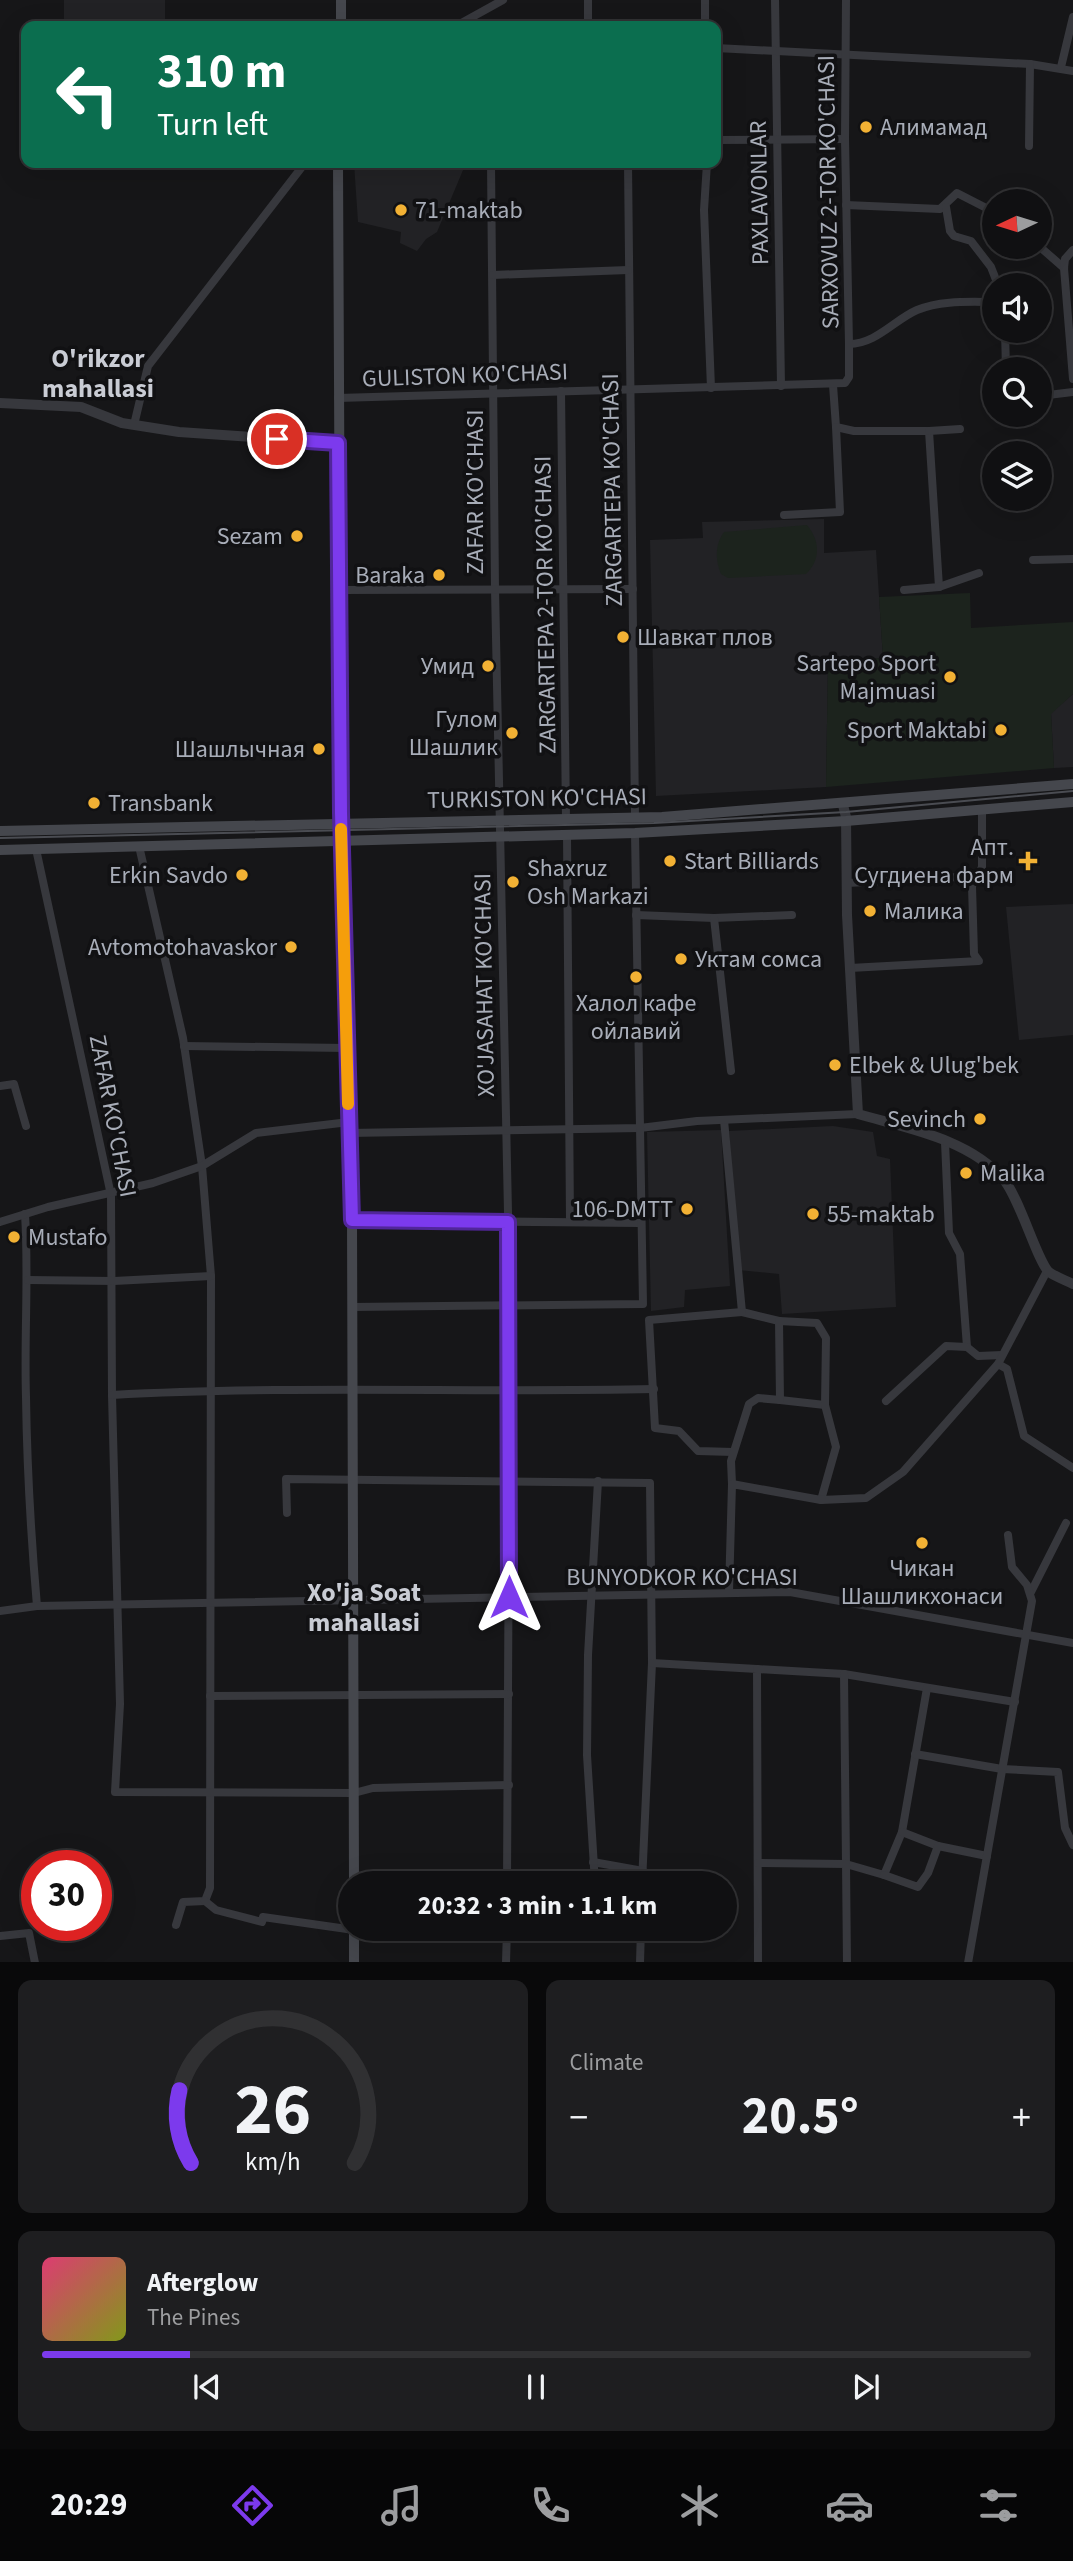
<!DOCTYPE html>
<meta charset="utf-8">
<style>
:root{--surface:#101012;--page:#1e1e20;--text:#f1f3f6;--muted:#9c9d9f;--line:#303032;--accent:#7c3aed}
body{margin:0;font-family:"Source Sans 3",sans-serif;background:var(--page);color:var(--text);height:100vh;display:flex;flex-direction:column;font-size:26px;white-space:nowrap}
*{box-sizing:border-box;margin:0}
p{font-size:23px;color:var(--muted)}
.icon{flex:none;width:38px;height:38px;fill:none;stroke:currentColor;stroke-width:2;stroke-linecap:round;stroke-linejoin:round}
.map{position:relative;height:1962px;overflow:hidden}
.details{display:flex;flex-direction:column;gap:18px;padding:18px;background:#09090a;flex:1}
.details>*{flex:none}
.top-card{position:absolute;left:21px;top:21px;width:700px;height:147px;border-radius:14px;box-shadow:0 7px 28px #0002,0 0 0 2px var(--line);background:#0b6e4f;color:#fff;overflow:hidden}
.needle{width:46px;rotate:266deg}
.tools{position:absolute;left:982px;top:189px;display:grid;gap:14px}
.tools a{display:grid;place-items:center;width:70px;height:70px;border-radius:50%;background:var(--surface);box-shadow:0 7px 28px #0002,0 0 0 2px var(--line);font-size:35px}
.speed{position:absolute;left:21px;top:1850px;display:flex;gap:14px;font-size:35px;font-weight:700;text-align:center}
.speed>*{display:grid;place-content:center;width:91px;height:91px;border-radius:50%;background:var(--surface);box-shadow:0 7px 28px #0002,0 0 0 2px var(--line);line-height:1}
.speed .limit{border:10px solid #d22;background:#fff;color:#111}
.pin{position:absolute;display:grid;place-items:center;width:60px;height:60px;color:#fff;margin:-30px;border:4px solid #fff;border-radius:50%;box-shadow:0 2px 7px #0007}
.me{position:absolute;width:77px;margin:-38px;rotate:0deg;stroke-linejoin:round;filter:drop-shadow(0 0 5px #0008)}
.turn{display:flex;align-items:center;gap:24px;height:147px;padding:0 21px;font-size:32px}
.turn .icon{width:91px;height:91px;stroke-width:2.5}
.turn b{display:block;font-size:49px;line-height:60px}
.big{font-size:52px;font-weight:700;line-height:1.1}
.details .card{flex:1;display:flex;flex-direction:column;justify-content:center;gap:10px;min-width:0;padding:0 24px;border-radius:14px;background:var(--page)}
.details .dial{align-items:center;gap:0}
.dial svg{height:182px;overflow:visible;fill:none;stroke:var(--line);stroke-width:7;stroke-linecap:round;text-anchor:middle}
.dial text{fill:var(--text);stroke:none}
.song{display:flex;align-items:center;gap:21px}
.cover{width:84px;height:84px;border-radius:10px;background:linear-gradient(135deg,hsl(340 70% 55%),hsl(70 70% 35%))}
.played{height:7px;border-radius:4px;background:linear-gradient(90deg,var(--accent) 15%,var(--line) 15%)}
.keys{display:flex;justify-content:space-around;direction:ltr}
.heat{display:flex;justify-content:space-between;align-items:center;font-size:38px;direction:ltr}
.details .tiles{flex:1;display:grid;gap:18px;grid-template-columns:1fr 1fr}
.card:last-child{grid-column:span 2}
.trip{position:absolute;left:338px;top:1871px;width:399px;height:70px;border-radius:35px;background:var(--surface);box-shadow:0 7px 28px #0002,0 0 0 2px var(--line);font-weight:700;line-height:70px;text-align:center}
.tabs{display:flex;height:112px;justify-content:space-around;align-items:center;background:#060607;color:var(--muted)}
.tabs .icon{width:49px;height:49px}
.tabs .on{color:var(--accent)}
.tabs b{font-size:32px;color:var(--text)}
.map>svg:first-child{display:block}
.built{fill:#222225}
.green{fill:#1c231d}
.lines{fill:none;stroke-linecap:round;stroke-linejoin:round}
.minor{stroke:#37383d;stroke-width:8}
.tertiary{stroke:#37383d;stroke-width:10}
.secondary{stroke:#45474d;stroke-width:10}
.tram{stroke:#4a4c52;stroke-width:2}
.route-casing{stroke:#51269a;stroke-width:18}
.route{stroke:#7c3aed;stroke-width:12}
.slow{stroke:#f59e0b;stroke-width:12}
.poi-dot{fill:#f2b134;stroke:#111113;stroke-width:2.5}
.labels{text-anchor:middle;stroke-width:7;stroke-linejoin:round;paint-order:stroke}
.poi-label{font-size:24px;fill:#a8adb8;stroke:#111113;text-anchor:start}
.street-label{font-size:24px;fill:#a8adb8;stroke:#111113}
.neighbourhood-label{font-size:26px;font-weight:bold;fill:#c9ccd4;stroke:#111113}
</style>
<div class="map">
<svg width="1073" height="1963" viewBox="0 0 1073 1963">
<rect width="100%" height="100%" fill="#161618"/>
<g class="built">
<path d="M 165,0 L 165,26 L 64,26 L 64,0 Z"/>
<path d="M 354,163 L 466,163 L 437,232 L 426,239 L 417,251 L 400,243 L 401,232 L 358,222 Z"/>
<path d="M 824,519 L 824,553 L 876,550 L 883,658 L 828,661 L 826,787 L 656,796 L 650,540 L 703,538 L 702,522 Z"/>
<path d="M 1073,694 L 1073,767 L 1054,768 L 1051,713 Z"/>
<path d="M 1073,904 L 1073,1035 L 1019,1040 L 1006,907 Z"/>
<path d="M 833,1126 L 873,1132 L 877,1156 L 890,1159 L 896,1307 L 782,1314 L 779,1274 L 738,1270 L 729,1131 Z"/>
<path d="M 721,1130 L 730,1286 L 685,1290 L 684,1307 L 651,1311 L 647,1132 Z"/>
</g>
<g class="green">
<path d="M 807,525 C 820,541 821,559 806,574 L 728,578 L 721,574 C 715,560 715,544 724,532 Z"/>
<path d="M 970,593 L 971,628 L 1073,622 L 1073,694 L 1051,714 L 1054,768 L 826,787 L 828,661 L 883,658 L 879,597 Z"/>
</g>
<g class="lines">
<g class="minor">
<path d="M 588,0 L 588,26"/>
<path d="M 705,0 L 705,26"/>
<path d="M 775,0 L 781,386"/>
<path d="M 456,26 L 503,0"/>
<path d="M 716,48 L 1030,64 L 1073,71"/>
<path d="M 1061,67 L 1073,17"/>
<path d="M 716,140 L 845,139"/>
<path d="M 1029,146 L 1030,64"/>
<path d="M 491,163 L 495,589 L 510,1308 L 507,1883"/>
<path d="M 628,163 L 635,818"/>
<path d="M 707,163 L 704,210 L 711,388"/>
<path d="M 846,205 L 940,209 L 957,193 L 994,212"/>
<path d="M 946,207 L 950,231 L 954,236 L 971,241 L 991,267 L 998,285"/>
<path d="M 1040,247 L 1064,268"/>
<path d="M 1073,250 L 1065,259 L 1064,268 L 1073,379"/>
<path d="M 493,275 L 628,270"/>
<path d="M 1005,331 L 1006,369"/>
<path d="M 849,344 C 876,344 894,320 917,310 C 941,300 969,302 994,302"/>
<path d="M 833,385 L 836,427 L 854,431 L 929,431 L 939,587 L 904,590"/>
<path d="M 561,391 L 566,819"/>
<path d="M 1040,396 L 1073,392"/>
<path d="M 338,398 L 845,383 L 849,377 L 849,344 L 845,139 L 846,0"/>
<path d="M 134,425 L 148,366 L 305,163"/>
<path d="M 929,431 L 960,429"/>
<path d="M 784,515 L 840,512 L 836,427"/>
<path d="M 1033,560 L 1073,559"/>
<path d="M 939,587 L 979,573"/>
<path d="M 339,590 L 633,589"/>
<path d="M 567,834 L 570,1222"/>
<path d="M 139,846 L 183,1038 L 202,1166 L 211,1276 L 210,1888 L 205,1901 L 183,1902 L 176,1925"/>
<path d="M 36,849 L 111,1195 L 112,1395 L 120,1704 L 115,1792 L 354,1793 L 373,1788 L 509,1785"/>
<path d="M 847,883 L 978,876"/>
<path d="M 636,915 L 714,918 L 792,915"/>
<path d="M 714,918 L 731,1071"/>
<path d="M 850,968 L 979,961 L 974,954 L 972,886 L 982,867 L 982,809"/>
<path d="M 184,1046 L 347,1048"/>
<path d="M 0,1086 L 14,1084 L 26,1126"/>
<path d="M 724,1120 L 742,1312 L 779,1321"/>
<path d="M 349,1133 L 640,1128 L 697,1121 L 858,1114"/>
<path d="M 945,1142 L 949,1233 L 960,1254 L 967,1347"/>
<path d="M 25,1214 C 29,1275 24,1336 26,1397 C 27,1467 31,1537 37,1606"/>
<path d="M 352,1220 L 640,1223"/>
<path d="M 0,1222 L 48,1207 L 153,1183 L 202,1166 L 256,1133 L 349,1122"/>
<path d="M 28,1280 L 114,1281 L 211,1276"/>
<path d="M 352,1307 L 643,1304 L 635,833"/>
<path d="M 998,1364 L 1007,1369 L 1024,1436 L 1073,1468"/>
<path d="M 112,1395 C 292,1385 473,1393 654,1389"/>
<path d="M 780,1400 L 825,1405"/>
<path d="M 886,1401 L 946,1346 L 967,1347 L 978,1356 L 1002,1355"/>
<path d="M 733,1452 L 698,1451 L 679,1431 L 655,1428 L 649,1320 L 742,1312"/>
<path d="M 732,1484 L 731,1461 L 749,1404 L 758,1398 L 780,1400 L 779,1321 L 817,1323 L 826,1338 L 825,1405 L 836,1447 L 821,1500"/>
<path d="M 287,1513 L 286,1479 L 650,1483 L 652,1663 L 642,1883"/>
<path d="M 729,1592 L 732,1484 L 821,1500 L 866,1498 L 903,1472 L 998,1364 L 1047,1271"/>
<path d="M 1031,1592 L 1066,1523"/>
<path d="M 0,1611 L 37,1606 L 790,1592 L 1073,1643"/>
<path d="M 652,1663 L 757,1669 L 758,1963"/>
<path d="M 757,1669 L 844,1674 L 1015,1702"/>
<path d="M 844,1674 L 846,1864 L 884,1875 L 902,1832 L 927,1688"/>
<path d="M 210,1696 L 509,1694"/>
<path d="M 915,1754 L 1002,1769 L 1058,1772 L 1065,1828 L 1073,1845"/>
<path d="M 902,1832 L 938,1846"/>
<path d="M 593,1862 L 643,1871"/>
<path d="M 758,1863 L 846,1864 L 847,1963"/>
<path d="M 884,1875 L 918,1887 L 928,1873 L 938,1846 L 987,1856"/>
<path d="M 355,1876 L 453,1880"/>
<path d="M 643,1878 L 698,1880"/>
<path d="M 595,1883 L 587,1755 L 588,1655 L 598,1481"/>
<path d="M 205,1901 L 216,1910 L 262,1922 L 263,1917 L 354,1930"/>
<path d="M 0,1936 L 29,1933 L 35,1963"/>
<path d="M 506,1963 L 507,1928"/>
<path d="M 640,1963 L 641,1928"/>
<path d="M 968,1963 L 1032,1601 L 1027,1585 L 1012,1567 L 1008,1535"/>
</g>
<g class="tertiary">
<path d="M 0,403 L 81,407 L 122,423 L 179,432 L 338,443"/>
<path d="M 843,805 L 846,817 L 847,915 L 858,1114 C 906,1128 970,1139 1004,1180 C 1020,1199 1038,1263 1049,1272 C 1056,1277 1065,1280 1073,1284"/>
</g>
<g class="secondary">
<path d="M 341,26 L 341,0"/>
<path d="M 338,163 L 341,813 L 352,1220 L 354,1883"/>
<path d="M 0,831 L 662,817 L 1073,784"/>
<path d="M 0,850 L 635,833 L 846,821 L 1073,802"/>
<path d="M 354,1963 L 354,1928"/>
</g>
<path class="tram" d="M 0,838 L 654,823 L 846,812 L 1073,791"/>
</g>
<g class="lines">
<defs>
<path id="route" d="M 277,439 L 338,443 L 341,813 L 352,1220 L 508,1222 L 509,1597"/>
</defs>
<use href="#route" class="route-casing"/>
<use href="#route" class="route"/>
<path class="slow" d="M 341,829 L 348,1104"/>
</g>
<g class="poi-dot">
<circle cx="866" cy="127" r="7"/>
<circle cx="401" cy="210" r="7"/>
<circle cx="297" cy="536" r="7"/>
<circle cx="439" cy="575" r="7"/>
<circle cx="623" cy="637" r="7"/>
<circle cx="488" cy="666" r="7"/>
<circle cx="950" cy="677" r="7"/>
<circle cx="1001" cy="730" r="7"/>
<circle cx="512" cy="733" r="7"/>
<circle cx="319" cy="749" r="7"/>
<circle cx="94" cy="803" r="7"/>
<circle cx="670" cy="861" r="7"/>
<path d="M1024.5 850.5h7v7h7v7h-7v7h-7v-7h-7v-7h7z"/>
<circle cx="242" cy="875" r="7"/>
<circle cx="513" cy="882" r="7"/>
<circle cx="870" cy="911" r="7"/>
<circle cx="291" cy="947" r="7"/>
<circle cx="681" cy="959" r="7"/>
<circle cx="636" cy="977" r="7"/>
<circle cx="835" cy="1065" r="7"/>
<circle cx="980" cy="1119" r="7"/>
<circle cx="966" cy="1173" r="7"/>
<circle cx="687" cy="1209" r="7"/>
<circle cx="813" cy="1214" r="7"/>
<circle cx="14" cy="1237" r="7"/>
<circle cx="922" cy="1543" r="7"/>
</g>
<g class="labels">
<g class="poi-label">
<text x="880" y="135">Алимамад</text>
<text x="415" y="218">71-maktab</text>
<text x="283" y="544" text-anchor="end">Sezam</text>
<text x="425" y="583" text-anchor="end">Baraka</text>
<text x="637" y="645">Шавкат плов</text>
<text x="936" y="671" text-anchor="end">Sartepo Sport<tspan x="936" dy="28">Majmuasi</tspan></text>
<text x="474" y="674" text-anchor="end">Умид</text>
<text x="498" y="727" text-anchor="end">Гулом<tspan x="498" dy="28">Шашлик</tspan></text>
<text x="987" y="738" text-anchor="end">Sport Maktabi</text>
<text x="305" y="757" text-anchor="end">Шашлычная</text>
<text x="108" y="811">Transbank</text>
<text x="1014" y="855" text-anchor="end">Апт.<tspan x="1014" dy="28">Сугдиена фарм</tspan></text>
<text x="684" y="869">Start Billiards</text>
<text x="527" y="876">Shaxruz<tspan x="527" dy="28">Osh Markazi</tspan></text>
<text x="228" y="883" text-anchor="end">Erkin Savdo</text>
<text x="884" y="919">Малика</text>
<text x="277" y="955" text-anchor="end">Avtomotohavaskor</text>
<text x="695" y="967">Уктам сомса</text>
<text x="636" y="1011" text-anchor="middle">Халол кафе<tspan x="636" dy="28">ойлавий</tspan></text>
<text x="849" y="1073">Elbek &amp; Ulug'bek</text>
<text x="966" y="1127" text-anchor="end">Sevinch</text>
<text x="980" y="1181">Malika</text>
<text x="673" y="1217" text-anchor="end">106-DMTT</text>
<text x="827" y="1222">55-maktab</text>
<text x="28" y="1245">Mustafo</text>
<text x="922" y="1576" text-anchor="middle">Чикан<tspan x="922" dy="28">Шашликхонаси</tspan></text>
</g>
<g class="street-label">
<text transform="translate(828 192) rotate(-91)" y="8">SARXOVUZ 2-TOR KO'CHASI</text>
<text transform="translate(759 193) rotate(-91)" y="8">PAXLAVONLAR</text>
<text transform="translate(465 375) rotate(-2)" y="8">GULISTON KO'CHASI</text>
<text transform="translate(612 490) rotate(-91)" y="8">ZARGARTEPA KO'CHASI</text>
<text transform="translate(475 492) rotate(-90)" y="8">ZAFAR KO'CHASI</text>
<text transform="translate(545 605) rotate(-91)" y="8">ZARGARTEPA 2-TOR KO'CHASI</text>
<text transform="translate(537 798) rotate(-1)" y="8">TURKISTON KO'CHASI</text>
<text transform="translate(484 985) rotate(-91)" y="8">XO'JASAHAT KO'CHASI</text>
<text transform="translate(113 1116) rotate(79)" y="8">ZAFAR KO'CHASI</text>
<text x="682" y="1585">BUNYODKOR KO'CHASI</text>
</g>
<g class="neighbourhood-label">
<text x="98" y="367">O'rikzor<tspan x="98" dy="30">mahallasi</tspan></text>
<text x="364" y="1601">Xo'ja Soat<tspan x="364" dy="30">mahallasi</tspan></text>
</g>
</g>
</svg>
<div class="tools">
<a><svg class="needle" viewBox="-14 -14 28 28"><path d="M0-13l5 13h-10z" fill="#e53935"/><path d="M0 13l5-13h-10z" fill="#9c9d9f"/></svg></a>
<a><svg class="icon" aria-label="sound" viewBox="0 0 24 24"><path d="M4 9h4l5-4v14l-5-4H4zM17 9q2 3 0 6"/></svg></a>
<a><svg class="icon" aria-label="search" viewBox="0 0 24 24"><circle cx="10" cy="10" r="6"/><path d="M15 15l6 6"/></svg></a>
<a><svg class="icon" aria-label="layers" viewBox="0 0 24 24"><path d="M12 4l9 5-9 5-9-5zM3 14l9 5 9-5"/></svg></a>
</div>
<div class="speed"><div class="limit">30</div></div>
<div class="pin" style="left:277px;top:439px;background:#d93025"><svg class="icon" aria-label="arrive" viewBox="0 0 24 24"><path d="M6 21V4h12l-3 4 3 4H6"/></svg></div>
<svg class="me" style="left:509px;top:1597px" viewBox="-20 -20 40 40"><path d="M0-17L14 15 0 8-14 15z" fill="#7c3aed" stroke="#fff" stroke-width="4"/></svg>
<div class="trip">20:32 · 3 min · 1.1 km</div>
<div class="top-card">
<div class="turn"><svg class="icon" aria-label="left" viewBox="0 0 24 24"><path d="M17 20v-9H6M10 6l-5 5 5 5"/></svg><div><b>310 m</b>Turn left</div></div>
</div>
</div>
<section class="details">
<div class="tiles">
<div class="card dial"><svg viewBox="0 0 100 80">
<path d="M14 69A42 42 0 1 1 86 69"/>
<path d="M14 69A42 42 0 0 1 9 37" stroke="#7c3aed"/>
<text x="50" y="56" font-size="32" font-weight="700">26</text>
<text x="50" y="72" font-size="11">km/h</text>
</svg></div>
<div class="card"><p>Climate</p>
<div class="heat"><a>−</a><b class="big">20.5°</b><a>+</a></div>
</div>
<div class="card">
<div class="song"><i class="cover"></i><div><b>Afterglow</b><p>The Pines</p></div></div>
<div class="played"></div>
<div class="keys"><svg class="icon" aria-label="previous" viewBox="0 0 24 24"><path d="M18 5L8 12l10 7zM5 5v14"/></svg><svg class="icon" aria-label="pause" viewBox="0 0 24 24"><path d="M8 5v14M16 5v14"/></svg><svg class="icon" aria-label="next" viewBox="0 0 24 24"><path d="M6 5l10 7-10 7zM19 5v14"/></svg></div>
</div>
</div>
</section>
<nav class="tabs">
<b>20:29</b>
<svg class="icon on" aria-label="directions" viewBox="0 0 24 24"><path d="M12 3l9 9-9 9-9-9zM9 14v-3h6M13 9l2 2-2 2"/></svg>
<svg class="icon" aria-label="music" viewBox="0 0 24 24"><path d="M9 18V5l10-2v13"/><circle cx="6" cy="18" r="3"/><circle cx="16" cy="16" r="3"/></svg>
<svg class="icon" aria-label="phone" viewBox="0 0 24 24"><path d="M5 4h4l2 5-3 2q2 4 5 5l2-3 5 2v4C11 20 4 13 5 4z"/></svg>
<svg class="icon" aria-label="climate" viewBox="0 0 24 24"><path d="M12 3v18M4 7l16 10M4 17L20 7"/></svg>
<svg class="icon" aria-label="car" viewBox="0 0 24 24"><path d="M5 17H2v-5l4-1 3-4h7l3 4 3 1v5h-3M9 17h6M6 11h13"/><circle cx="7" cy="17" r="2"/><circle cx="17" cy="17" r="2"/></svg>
<svg class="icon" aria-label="filters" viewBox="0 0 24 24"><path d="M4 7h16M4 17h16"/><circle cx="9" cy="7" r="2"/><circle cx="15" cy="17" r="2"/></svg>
</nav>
